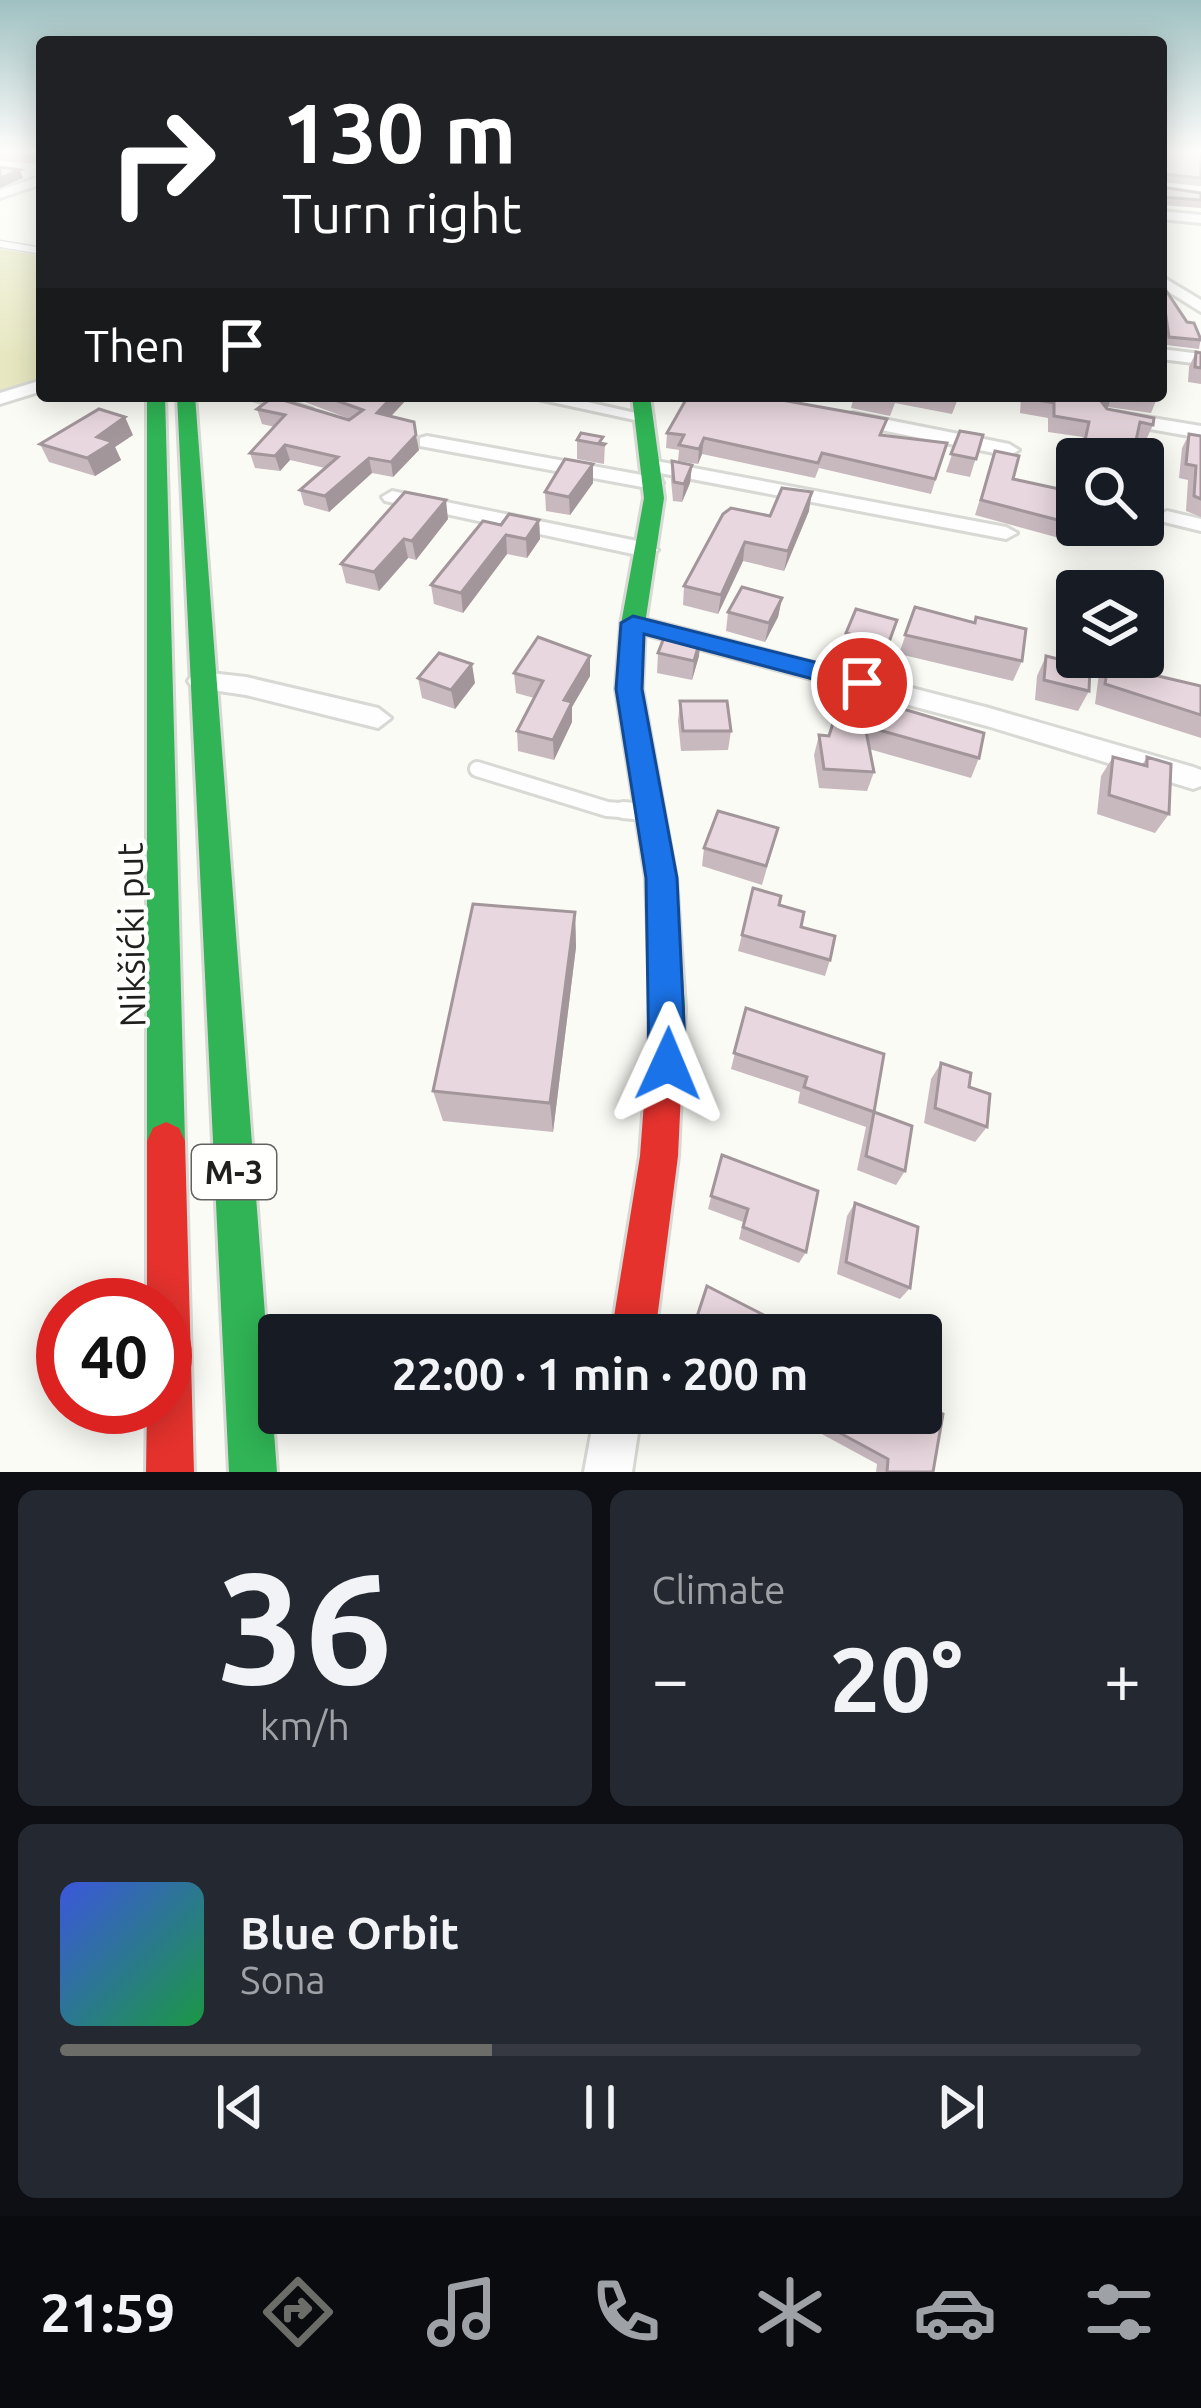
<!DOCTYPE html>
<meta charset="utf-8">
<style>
:root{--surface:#171b24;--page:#242831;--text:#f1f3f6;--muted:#9ea1a6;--line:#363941;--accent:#6c6c69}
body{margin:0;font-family:Ubuntu,sans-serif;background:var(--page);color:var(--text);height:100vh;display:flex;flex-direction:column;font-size:45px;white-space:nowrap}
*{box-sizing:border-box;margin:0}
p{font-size:39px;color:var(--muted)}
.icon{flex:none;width:66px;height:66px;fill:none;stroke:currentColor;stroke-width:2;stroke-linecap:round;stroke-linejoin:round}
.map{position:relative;height:1472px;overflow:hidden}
.drawer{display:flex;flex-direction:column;gap:18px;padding:18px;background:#0d0f14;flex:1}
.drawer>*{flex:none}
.top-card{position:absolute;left:36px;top:36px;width:1131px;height:366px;border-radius:12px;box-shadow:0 6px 30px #0003;background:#202124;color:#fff;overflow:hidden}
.controls{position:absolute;left:1056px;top:438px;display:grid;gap:24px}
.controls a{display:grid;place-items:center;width:108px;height:108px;border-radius:12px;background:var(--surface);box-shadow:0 6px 30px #0003;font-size:60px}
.speed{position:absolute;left:36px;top:1278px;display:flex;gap:24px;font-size:60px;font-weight:700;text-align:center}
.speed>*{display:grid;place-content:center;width:156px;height:156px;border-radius:50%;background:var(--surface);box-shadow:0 6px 30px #0003;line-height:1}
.speed .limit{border:18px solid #d22;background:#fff;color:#111}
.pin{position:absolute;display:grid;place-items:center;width:102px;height:102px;color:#fff;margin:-51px;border:6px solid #fff;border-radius:50%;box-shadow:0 3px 12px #0007}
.me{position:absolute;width:132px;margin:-66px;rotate:1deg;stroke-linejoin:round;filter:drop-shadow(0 0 9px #0008)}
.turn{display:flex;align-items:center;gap:42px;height:252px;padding:0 48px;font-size:54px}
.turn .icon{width:156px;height:156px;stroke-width:2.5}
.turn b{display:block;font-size:84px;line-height:102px}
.then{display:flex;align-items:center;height:114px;padding:0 48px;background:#0003;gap:24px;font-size:45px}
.big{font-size:90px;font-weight:700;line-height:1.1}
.drawer .widget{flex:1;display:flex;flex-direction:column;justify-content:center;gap:18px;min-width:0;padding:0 42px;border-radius:18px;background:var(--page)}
.drawer .dial{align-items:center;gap:0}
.dial b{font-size:156px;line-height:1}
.song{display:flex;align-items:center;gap:36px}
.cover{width:144px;height:144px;border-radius:18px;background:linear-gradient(135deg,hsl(230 70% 55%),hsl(140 70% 35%))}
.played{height:12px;border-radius:6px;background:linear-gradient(90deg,var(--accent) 40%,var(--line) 40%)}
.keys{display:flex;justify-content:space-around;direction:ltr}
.heat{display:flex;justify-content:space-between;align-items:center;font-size:66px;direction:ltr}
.drawer .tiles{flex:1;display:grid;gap:18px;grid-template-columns:1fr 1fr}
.widget:last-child{grid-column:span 2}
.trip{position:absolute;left:258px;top:1314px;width:684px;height:120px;border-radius:12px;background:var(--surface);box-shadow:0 6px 30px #0003;font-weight:700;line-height:120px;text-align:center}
.tab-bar{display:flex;height:192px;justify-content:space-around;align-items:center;background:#090b0e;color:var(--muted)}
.tab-bar .icon{width:84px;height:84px}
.tab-bar .on{color:var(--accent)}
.tab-bar b{font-size:54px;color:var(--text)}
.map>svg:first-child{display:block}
.green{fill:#e7e8c1}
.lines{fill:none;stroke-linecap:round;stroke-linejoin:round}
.lane-far2-casing{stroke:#d8d8d4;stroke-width:9}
.lane-far1-casing{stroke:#d8d8d4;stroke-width:20}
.lane-casing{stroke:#d8d8d4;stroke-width:22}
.street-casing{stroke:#d8d8d4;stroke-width:6}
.fast-casing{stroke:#d8d8d4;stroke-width:6}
.jam-casing{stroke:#d8d8d4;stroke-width:6}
.lane-far2{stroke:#fefefe;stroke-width:6}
.lane-far1{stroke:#fefefe;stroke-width:14}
.lane{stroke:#fefefe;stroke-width:16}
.street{fill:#fefefe;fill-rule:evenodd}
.fast{fill:#30b455;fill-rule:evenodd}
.jam{fill:#e5322d;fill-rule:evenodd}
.wall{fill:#c8b9bf}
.shaded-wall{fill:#a2969b}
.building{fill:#e8d7de;stroke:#a2969b;stroke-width:3}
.route{fill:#1a73e8;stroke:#114b97;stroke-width:3}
.labels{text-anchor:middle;stroke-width:9;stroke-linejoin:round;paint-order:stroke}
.shield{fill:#fffffe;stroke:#626260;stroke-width:3}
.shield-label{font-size:33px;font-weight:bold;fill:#1f1f1d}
.street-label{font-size:36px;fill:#1f1f1d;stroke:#fffffe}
</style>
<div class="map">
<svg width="1201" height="1472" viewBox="0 0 1201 1472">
<rect width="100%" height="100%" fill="#fbfbf6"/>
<path class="green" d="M 0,249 L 42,256 L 42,378 L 0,391 Z"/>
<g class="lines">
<defs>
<path id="lane-far2" d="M 0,244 L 42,251"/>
<path id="lane-far1" d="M 477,769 L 607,809 L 645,812"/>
<path id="lane" d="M 623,810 L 645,812"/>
<g id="street">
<path d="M 42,176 L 42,184 L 0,198 L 0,190 Z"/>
<path d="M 1161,211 L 1201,215 L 1201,223 L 1161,219 Z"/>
<path d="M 1161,276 L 1201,300 L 1201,312 L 1161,287 Z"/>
<path d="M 1161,349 L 1201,354 L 1201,364 L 1161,359 Z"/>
<path d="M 42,380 L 42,391 L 0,404 L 0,393 Z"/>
<path d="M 242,396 L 272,396 L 312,409 L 303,414 Z"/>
<path d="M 524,396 L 561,396 L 653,417 L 644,422 Z"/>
<path d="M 1116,412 L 1201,426 L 1201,438 L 1110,422 L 1107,418 Z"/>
<path d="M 853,413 L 1009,444 L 1019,450 L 1009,456 L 847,423 L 847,415 Z"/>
<path d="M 427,436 L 653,477 L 663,483 L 653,489 L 420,446 L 420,438 Z"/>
<path d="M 651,460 L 1006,527 L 1017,533 L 1006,539 L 644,470 L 641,466 Z"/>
<path d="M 392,491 L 647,543 L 658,550 L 647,557 L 385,501 L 382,497 Z"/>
<path d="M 1167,511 L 1201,519 L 1201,531 L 1160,521 L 1156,517 Z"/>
<path d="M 633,616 L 989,708 L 1193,767 L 1201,770 L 1201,786 L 1193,789 L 987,726 L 625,629 L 621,624 Z"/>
<path d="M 201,672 L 246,677 L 378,708 L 391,718 L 378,728 L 246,695 L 192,687 L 188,681 L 192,675 Z"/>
<path d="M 595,1413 L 641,1413 L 632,1472 L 584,1472 Z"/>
</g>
<g id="fast">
<path d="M 147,396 L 165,396 L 185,1141 L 179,1154 L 166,1160 L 153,1154 L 147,1141 Z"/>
<path d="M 177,396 L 195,396 L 277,1472 L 229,1472 Z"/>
<path d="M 632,396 L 650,396 L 664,498 L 645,624 L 642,689 L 676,878 L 685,1008 L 680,1019 L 668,1024 L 656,1019 L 651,1008 L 646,878 L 616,689 L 621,624 L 644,498 Z"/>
</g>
<g id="jam">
<path d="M 668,992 L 680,997 L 685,1008 L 678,1156 L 655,1335 L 611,1335 L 640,1156 L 651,1008 L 656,997 Z"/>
<path d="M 166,1122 L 179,1128 L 185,1141 L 194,1472 L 146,1472 L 147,1407 L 165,1407 L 165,1305 L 147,1305 L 147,1141 L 153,1128 Z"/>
</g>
</defs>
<use href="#lane-far2" class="lane-far2-casing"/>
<use href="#lane-far1" class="lane-far1-casing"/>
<use href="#lane" class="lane-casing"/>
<use href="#street" class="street-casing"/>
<use href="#fast" class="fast-casing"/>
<use href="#jam" class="jam-casing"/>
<use href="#lane-far2" class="lane-far2"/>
<use href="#lane-far1" class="lane-far1"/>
<use href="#lane" class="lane"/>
<use href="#street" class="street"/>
<use href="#fast" class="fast"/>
<use href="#jam" class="jam"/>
</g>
<g class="wall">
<path d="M 0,152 L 42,152 L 42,164 L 0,161 L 0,162 Z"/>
<path d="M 1161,152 L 1201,152 L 1201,186 L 1161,182 Z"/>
<path d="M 1161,187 L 1201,193 L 1201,208 L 1161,205 Z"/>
<path d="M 1161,283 L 1187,322 L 1201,337 L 1199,349 L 1166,345 L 1161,318 Z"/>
<path d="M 1196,352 L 1201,353 L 1201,384 L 1188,382 L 1189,367 Z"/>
<path d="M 293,396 L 409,396 L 390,416 L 419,450 L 393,477 L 372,473 L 329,512 L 304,505 L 300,490 L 325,468 L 290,460 L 280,471 L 255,468 L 250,453 L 275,427 L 262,424 L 257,409 L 350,419 L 294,398 Z"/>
<path d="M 854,396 L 959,396 L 952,414 L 895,403 L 890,416 L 851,408 Z"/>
<path d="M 1021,396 L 1158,396 L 1151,413 L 1108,407 L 1106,408 L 1153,425 L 1146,440 L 1136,438 L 1132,459 L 1078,459 L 1083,437 L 1048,432 L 1048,418 L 1020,413 Z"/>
<path d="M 960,431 L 983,435 L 970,477 L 946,472 Z"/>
<path d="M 667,433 L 882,435 L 947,443 L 931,494 L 819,468 L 815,478 L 702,454 L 698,464 L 678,461 L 679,450 L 666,448 Z"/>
<path d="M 1189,434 L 1201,436 L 1201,517 L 1186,511 L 1188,480 L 1179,478 L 1182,448 Z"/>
<path d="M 133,435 L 115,447 L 121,460 L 95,476 L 49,462 L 40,444 Z"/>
<path d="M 577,440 L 605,444 L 604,464 L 577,459 Z"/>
<path d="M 995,451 L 1013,479 L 1057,488 L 1063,475 L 1074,477 L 1077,462 L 1077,525 L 1081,526 L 1074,542 L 975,515 Z"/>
<path d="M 672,461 L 692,465 L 690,483 L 682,502 L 673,501 L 671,480 Z"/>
<path d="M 593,464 L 593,483 L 570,515 L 546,511 L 545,492 Z"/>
<path d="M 809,511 L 784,571 L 743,561 L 718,614 L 683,605 L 684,586 L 770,516 Z"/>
<path d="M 448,519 L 416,560 L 408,558 L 379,591 L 346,583 L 341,564 Z"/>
<path d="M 539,520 L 540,539 L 527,558 L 507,554 L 463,613 L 434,604 L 431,585 L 501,525 Z"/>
<path d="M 782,598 L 778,617 L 765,642 L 726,631 L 728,612 Z"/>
<path d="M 915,607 L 974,623 L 1022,661 L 1013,681 L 899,654 Z"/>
<path d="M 897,620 L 882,664 L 841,653 L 846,633 Z"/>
<path d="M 658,653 L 699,656 L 692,680 L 657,673 Z"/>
<path d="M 1046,656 L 1089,691 L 1078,711 L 1035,700 L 1037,676 Z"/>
<path d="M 1107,657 L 1120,657 L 1154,675 L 1201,686 L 1201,738 L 1095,704 L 1099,673 Z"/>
<path d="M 514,673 L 590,676 L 572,707 L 572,722 L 554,760 L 518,751 L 517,731 L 534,698 L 516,693 Z"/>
<path d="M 418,678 L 475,683 L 455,709 L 422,698 Z"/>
<path d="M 843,691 L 979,758 L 971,778 L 869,749 L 874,772 L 867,791 L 819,788 L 814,755 L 819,735 L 829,736 Z"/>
<path d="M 680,701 L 731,731 L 728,750 L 681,751 L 678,721 Z"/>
<path d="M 1113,757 L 1142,765 L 1147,757 L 1169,814 L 1155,833 L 1097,814 L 1101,776 Z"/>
<path d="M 773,847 L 762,885 L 702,866 L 704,848 Z"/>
<path d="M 753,888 L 779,905 L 830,960 L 825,976 L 738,951 Z"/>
<path d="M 575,912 L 576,947 L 553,1132 L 443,1121 L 433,1091 Z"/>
<path d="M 746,1008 L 874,1112 L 905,1171 L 896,1185 L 857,1170 L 866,1127 L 798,1103 L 800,1092 L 731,1069 Z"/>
<path d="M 941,1063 L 969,1087 L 987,1127 L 975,1142 L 924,1123 L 931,1079 Z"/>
<path d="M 722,1155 L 806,1252 L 799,1263 L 739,1239 L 743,1222 L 708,1209 Z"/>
<path d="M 855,1203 L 910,1288 L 900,1299 L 837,1274 L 847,1216 Z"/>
<path d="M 783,1413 L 921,1413 L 933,1472 L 876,1472 L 877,1464 Z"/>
</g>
<g class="shaded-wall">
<path d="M 20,170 L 23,178 L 0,188 L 0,178 Z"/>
<path d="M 393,396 L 410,396 L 380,428 L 377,413 Z"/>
<path d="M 1107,396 L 1112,396 L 1108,407 L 1094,415 L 1100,400 Z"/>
<path d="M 125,417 L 133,435 L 115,447 L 121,460 L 95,476 L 87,458 L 97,437 Z"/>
<path d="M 416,435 L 419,450 L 393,477 L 391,462 Z"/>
<path d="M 704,438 L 702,454 L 698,464 L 699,449 Z"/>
<path d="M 285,445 L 290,460 L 280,471 L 275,456 Z"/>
<path d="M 369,458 L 372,473 L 329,512 L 325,496 Z"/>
<path d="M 593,464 L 593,483 L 570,515 L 569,497 Z"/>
<path d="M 692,465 L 690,483 L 682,502 L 684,484 Z"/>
<path d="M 812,492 L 809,511 L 784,571 L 788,551 Z"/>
<path d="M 446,500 L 448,519 L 416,560 L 412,541 Z"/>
<path d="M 539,520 L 540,539 L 527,558 L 526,539 Z"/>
<path d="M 506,535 L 507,554 L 463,613 L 461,593 Z"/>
<path d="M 404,539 L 408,558 L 379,591 L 374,572 Z"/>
<path d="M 745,542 L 743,561 L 718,614 L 721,595 Z"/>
<path d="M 782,598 L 778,617 L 765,642 L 769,623 Z"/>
<path d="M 701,637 L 699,656 L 692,680 L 694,661 Z"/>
<path d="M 590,656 L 590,676 L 572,707 L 572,722 L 554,760 L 553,740 L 564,700 Z"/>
<path d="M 472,664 L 475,683 L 455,709 L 451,690 Z"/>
<path d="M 575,912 L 576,947 L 553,1132 L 550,1103 Z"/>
</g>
<g class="building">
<path d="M 0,152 L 42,152 L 42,162 L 40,157 L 0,153 Z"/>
<path d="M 1161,152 L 1201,152 L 1201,178 L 1164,174 L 1161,183 Z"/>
<path d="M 0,167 L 20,170 L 0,178 Z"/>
<path d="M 1161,187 L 1201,193 L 1201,200 L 1161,197 Z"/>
<path d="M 1161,283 L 1187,322 L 1194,323 L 1201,340 L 1169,337 Z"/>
<path d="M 1196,352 L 1201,353 L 1201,368 L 1195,367 Z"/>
<path d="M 324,396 L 393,396 L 377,413 L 414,422 L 416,435 L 391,462 L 369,458 L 325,496 L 300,490 L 338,457 L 285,445 L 275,456 L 250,453 L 285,415 L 257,409 L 273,397 L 349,420 L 363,410 Z"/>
<path d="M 688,396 L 759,396 L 887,419 L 880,435 L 947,443 L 935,479 L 822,453 L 818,463 L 704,438 L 699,449 L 679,445 L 684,435 L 667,433 Z"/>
<path d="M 1026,396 L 1107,396 L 1100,400 L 1107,409 L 1154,418 L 1153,425 L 1140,422 L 1132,459 L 1081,459 L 1089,422 L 1054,416 L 1054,403 L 1026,398 Z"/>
<path d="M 99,409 L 125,417 L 97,437 L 113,442 L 87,458 L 40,444 Z"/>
<path d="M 960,431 L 983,435 L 976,459 L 951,454 Z"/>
<path d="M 581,433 L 603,437 L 599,443 L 605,444 L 604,445 L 577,440 Z"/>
<path d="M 1189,434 L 1201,436 L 1201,499 L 1194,496 L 1196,466 L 1186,464 Z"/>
<path d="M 995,451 L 1019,456 L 1013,479 L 1059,489 L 1063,475 L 1076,478 L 1077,475 L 1077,525 L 1081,526 L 981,500 Z"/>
<path d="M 565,459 L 593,464 L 569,497 L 545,492 Z"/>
<path d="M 672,461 L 692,465 L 684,484 L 674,482 Z"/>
<path d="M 782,488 L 812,492 L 788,551 L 745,542 L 721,595 L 684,586 L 723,514 L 731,508 L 770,516 Z"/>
<path d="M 405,492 L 446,500 L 412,541 L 404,539 L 374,572 L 341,564 Z"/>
<path d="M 509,514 L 539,520 L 526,539 L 506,535 L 461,593 L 431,585 L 483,521 L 501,525 Z"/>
<path d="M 742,587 L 782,598 L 769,623 L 728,612 Z"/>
<path d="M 915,607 L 975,623 L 976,617 L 1026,629 L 1022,661 L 905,635 Z"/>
<path d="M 856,609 L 897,620 L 888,645 L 846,633 Z"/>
<path d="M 667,630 L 701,637 L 694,661 L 658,653 Z"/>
<path d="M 538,637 L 590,656 L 564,700 L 572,702 L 553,740 L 517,731 L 543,681 L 514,673 Z"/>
<path d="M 439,653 L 472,664 L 451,690 L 418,678 Z"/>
<path d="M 1046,656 L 1090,667 L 1089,691 L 1044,680 Z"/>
<path d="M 1109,657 L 1120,657 L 1155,666 L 1154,675 L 1201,686 L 1201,715 L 1105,684 Z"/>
<path d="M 843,691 L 984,733 L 979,758 L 865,726 L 874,772 L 824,769 L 819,735 L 829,736 Z"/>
<path d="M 680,701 L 727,701 L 731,731 L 683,731 Z"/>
<path d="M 1113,757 L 1147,766 L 1147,757 L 1171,764 L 1169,814 L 1109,795 Z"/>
<path d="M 718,811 L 778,828 L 766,866 L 704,848 Z"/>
<path d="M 753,888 L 781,896 L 779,905 L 804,912 L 801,927 L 835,936 L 830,960 L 742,935 Z"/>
<path d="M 473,904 L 575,912 L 550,1103 L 433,1091 Z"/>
<path d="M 746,1008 L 884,1054 L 874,1112 L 804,1087 L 807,1077 L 734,1053 Z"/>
<path d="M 941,1063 L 971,1073 L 969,1087 L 990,1094 L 987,1127 L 935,1108 Z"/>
<path d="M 874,1112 L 912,1126 L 905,1171 L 866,1156 Z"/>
<path d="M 722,1155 L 818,1191 L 806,1252 L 743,1227 L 748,1209 L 711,1196 Z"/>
<path d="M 855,1203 L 918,1227 L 910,1288 L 846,1262 Z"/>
<path d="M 707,1286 L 793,1330 L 802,1335 L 691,1335 Z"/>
<path d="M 921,1402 L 943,1414 L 933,1472 L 887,1472 L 888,1459 L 803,1413 L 921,1413 Z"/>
</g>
<linearGradient id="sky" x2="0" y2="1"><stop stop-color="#9fc0c1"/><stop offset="0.42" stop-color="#fdfdfb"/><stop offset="1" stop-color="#fdfdfb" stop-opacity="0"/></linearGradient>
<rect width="1201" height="358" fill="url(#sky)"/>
<path class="route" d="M 633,616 L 862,674 L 875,683 L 862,692 L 644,634 L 642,689 L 677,878 L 686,1064 L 680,1077 L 668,1082 L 655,1077 L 649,1064 L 646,878 L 616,689 L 621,623 Z"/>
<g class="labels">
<rect class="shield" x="192" y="1145" width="84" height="54" rx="9"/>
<g class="shield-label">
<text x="234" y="1184">M-3</text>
</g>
<g class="street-label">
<text transform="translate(131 935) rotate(-91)" y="13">Nikšićki put</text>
</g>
</g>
</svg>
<div class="controls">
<a><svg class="icon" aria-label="search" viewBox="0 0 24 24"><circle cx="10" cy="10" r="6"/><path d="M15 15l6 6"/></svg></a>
<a><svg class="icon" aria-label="layers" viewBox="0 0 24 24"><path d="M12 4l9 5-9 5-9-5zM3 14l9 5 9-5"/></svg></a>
</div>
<div class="speed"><div class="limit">40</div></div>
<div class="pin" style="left:862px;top:683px;background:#d93025"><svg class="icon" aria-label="arrive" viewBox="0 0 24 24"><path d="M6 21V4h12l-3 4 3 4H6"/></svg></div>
<svg class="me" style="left:668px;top:1064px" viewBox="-20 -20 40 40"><path d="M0-17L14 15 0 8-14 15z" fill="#1a73e8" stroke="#fff" stroke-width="4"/></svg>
<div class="trip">22:00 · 1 min · 200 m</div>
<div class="top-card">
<div class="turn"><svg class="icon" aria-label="right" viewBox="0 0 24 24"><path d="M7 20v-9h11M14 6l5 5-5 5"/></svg><div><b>130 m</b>Turn right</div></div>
<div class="then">Then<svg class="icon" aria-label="arrive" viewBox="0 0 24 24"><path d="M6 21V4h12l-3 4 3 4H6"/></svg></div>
</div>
</div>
<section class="drawer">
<div class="tiles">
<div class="widget dial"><b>36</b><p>km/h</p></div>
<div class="widget"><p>Climate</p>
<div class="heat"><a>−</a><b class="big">20°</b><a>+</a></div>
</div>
<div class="widget">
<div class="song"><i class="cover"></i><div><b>Blue Orbit</b><p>Sona</p></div></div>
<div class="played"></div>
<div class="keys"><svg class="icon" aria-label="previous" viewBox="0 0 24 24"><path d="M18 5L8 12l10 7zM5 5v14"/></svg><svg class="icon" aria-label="pause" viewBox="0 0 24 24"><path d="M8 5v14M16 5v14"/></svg><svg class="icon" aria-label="next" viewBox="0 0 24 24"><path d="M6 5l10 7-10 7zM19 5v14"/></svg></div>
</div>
</div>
</section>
<nav class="tab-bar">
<b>21:59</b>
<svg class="icon on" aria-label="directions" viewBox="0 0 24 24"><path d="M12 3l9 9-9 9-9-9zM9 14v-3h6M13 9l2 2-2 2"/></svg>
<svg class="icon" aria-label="music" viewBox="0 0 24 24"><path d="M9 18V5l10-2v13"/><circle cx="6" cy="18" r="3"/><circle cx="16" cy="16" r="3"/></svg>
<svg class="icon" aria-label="phone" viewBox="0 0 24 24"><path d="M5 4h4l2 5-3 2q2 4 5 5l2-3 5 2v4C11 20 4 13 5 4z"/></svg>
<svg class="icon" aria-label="climate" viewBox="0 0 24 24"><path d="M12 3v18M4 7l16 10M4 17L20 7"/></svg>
<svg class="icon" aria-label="car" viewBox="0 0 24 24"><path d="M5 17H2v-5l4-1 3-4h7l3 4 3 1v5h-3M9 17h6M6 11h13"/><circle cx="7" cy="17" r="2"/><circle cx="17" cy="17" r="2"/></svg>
<svg class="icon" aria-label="filters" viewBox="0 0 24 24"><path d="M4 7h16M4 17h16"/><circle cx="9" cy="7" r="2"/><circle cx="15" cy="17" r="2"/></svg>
</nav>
